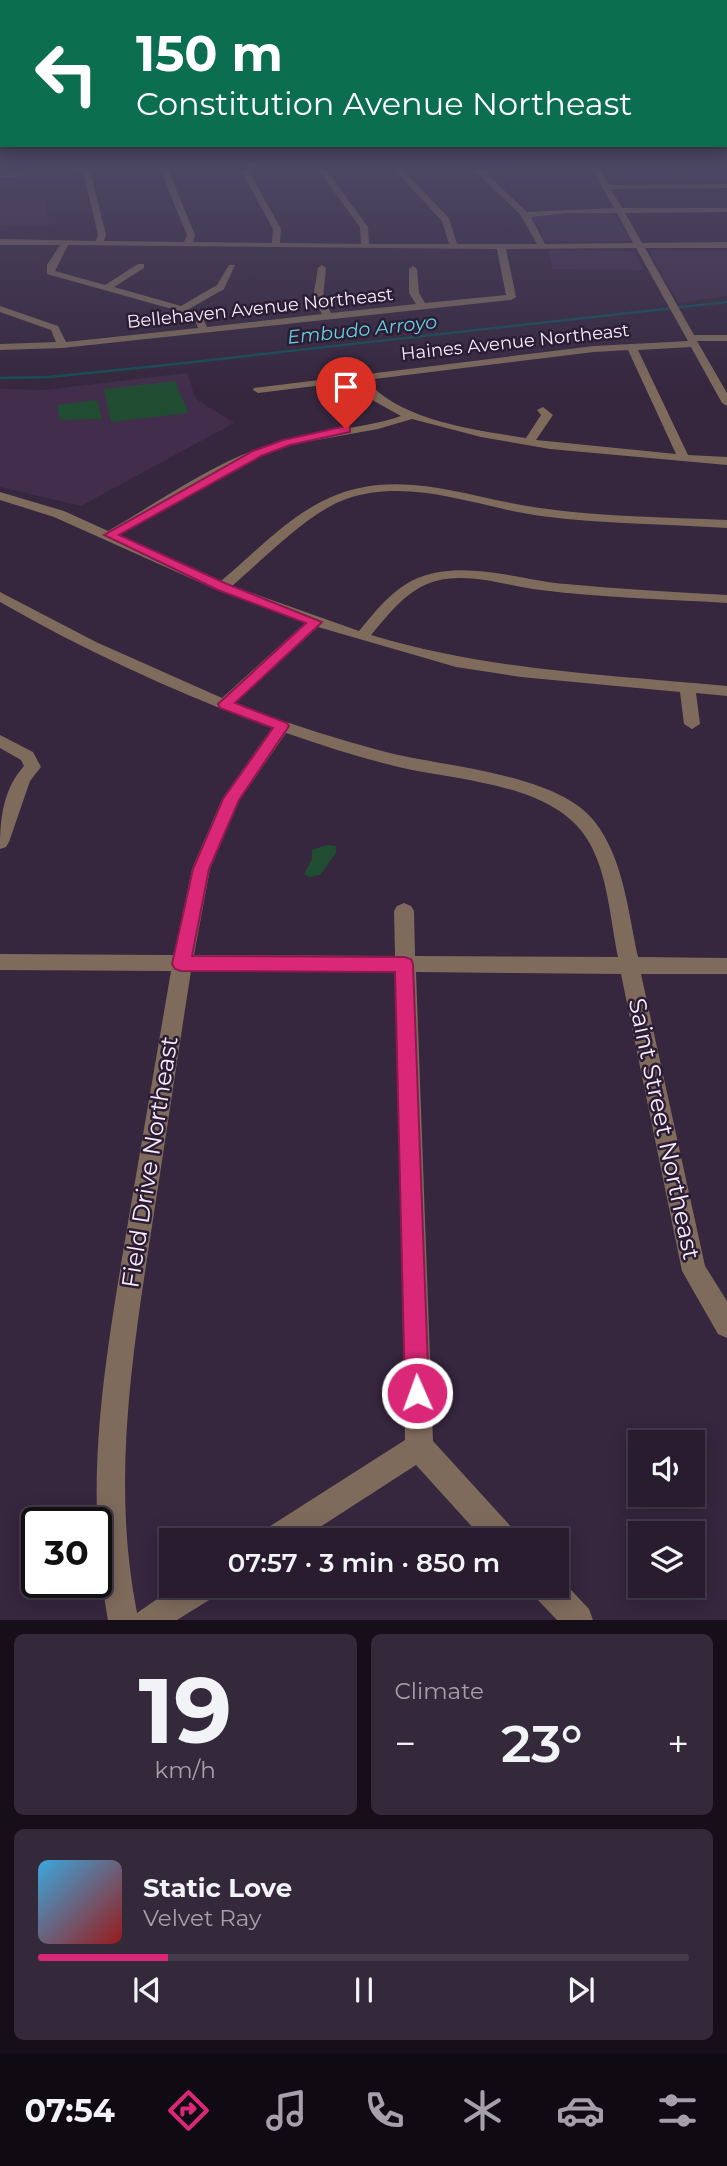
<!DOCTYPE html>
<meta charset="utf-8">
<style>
:root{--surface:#281c2e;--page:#34293a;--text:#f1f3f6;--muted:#a5a1aa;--line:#443a4a;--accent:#db2777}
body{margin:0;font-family:Montserrat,sans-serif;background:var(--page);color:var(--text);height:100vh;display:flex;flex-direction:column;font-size:26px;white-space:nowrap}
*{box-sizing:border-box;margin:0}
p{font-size:23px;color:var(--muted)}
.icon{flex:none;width:38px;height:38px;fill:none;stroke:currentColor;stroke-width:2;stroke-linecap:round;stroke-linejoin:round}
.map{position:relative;height:1620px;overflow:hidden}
.panel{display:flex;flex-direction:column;gap:14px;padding:14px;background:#160f19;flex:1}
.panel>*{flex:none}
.top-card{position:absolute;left:0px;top:0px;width:728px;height:147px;box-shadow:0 4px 18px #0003,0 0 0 2px var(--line);background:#0b6e4f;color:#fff;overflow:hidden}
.tools{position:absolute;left:628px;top:1430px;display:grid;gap:14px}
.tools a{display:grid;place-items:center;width:77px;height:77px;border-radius:0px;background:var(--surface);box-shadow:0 4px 18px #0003,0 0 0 2px var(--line);font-size:35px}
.speed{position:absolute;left:21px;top:1507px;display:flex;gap:14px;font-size:35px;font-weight:700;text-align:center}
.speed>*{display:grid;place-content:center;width:91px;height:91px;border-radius:50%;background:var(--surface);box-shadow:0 4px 18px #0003,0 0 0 2px var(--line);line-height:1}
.speed .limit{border:4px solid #111;border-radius:10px;background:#fff;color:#111}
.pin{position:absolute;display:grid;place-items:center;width:60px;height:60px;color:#fff;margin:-72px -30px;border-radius:50% 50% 50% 0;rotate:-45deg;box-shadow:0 0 7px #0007}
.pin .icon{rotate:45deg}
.me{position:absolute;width:77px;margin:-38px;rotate:358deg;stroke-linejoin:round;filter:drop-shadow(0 0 5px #0008)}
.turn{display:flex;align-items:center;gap:24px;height:147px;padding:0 21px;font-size:32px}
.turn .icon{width:91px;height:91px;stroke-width:2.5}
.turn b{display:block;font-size:49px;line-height:60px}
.big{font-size:52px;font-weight:600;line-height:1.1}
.panel .tile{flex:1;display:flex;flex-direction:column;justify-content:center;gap:10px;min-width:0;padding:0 24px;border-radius:10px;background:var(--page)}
.panel .dial{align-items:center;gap:0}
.dial b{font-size:91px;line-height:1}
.song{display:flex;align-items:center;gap:21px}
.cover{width:84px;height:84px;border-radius:10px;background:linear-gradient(135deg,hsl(200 70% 55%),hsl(0 70% 35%))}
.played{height:7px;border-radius:4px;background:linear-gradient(90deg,var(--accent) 20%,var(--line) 20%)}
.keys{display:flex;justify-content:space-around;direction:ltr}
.heat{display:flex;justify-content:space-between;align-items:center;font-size:38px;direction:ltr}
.panel .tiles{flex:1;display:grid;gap:14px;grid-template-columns:1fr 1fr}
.tile:last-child{grid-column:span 2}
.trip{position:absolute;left:159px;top:1528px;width:410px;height:70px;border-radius:0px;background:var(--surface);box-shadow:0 4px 18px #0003,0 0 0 2px var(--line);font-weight:600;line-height:70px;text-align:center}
.tab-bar{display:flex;height:112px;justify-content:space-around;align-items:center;background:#100b12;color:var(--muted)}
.tab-bar .icon{width:49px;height:49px}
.tab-bar .selected{color:var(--accent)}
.tab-bar b{font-size:32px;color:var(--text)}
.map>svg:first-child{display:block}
.built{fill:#422e4c}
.green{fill:#204c31}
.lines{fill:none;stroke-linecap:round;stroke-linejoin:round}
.stream{stroke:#144d54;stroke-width:2.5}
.minor{fill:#7e6b5c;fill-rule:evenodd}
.route{fill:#db2777;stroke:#8e194d;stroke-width:2}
.labels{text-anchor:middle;stroke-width:5;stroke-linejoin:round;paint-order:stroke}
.far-street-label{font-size:18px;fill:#f7edfd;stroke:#2c1c34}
.far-water-label{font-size:19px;font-style:italic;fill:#63d1df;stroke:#2c1c34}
.near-street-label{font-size:24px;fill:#f7edfd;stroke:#2c1c34}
</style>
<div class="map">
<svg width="727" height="1620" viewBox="0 0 727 1620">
<rect width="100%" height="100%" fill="#36263e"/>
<g class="built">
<path d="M 0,195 L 45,195 L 49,227 L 0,225 Z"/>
<path d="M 570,212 L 614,213 L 630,241 L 549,242 L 543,240 L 543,233 L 532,217 Z"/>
<path d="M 548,250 L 634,251 L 644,270 L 553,269 Z"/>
<path d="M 653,250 L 727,251 L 727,296 L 679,303 L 649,252 Z"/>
<path d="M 187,373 L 196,399 L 234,423 L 81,506 L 0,487 L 0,389 L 45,390 Z"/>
</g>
<g class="green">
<path d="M 175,381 L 188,413 L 111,422 L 104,389 Z"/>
<path d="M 97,400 L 102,419 L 60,420 L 57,405 Z"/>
<path d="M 327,845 L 336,846 L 336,853 L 320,875 L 309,877 L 304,874 L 312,859 L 312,850 Z"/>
</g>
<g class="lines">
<path class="stream" d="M 0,378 L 49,377 L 157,366 L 727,302"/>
<g class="minor">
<path d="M 76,167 L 102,167 L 90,170 L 106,235 L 104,241 L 184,242 L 187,235 L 159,167 L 167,167 L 195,235 L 193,242 L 272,243 L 273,229 L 242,172 L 249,167 L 257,167 L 250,173 L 281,229 L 280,243 L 361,244 L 360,227 L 316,167 L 324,167 L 368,227 L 369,244 L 449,244 L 442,221 L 392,167 L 400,167 L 449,218 L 457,244 L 537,244 L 520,214 L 470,167 L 478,167 L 483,171 L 522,171 L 519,175 L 488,175 L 527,212 L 614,208 L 591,167 L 599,167 L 609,185 L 727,184 L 727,188 L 611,189 L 622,208 L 727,208 L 727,212 L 625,213 L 642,243 L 727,242 L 727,248 L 645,248 L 694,335 L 727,335 L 727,341 L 697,341 L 727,393 L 727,406 L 722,403 L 691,347 L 638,350 L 688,455 L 727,457 L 727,465 L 550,449 L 481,437 L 412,419 L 378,429 L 295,444 L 259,457 L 217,477 L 118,536 L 221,581 C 256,552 292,512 336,495 C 404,468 472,499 540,508 C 602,517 665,517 727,520 L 727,528 C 665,524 602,524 541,516 C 476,507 411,477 346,499 C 306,514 265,558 232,586 L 359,631 C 376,611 393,588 418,578 C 464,559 519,580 566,584 C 620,589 673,592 727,595 L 727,603 C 665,599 603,598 541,590 C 507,586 470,572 436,581 C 408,588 389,614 371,635 C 487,670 607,675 727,686 L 727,696 L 696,693 L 700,724 L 692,729 L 684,724 L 680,692 L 521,677 L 456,667 L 318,627 L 235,703 C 283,722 332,738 382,751 C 440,767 557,772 595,822 C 624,860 628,912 638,957 L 727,958 L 727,974 L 641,974 L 705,1266 L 727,1301 L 727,1338 L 718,1334 L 682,1271 L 621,974 L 416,972 L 433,1441 L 514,1530 L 519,1540 L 484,1540 L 416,1465 L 300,1540 L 259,1540 L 264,1530 L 405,1440 L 396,972 L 191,971 C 177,1060 164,1150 150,1239 C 131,1364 112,1486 137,1613 L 176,1586 L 218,1586 L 214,1597 L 177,1620 L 108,1620 C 83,1484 104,1368 126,1234 C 141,1146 156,1059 171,971 L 0,970 L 0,954 L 174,955 L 192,869 L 222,799 L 272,728 C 177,693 87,652 0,602 L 0,592 L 96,642 L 222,698 L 305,623 L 217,590 L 54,517 L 0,500 L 0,492 L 64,511 L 108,531 C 162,500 214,462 274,443 C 316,430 360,430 401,416 L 374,401 L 356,381 L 258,393 L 253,390 L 254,388 L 594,346 L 688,341 L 636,248 L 506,249 L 516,297 L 511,300 L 62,348 L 0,350 L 0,344 L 56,342 L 51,330 L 0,312 L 0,306 L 58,326 L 66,342 L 198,328 L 195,320 L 179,311 L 47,274 L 47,265 L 60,245 L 0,245 L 0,239 L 96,241 L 98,235 L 83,171 L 0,178 L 0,174 ZM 568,213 L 617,213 L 633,243 L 545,244 L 531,217 ZM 68,245 L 497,249 L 506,295 L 425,303 L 419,293 L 417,269 L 413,266 L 409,269 L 409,293 L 416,304 L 331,313 L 323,298 L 326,268 L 322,265 L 318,268 L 313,298 L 322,314 L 207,327 L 202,316 L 189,309 L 224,289 L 235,265 L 229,265 L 217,285 L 181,306 L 114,287 L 144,268 L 144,264 L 138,264 L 105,285 L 55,271 ZM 628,350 L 676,454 L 536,440 L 553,415 L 543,407 L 537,410 L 541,415 L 526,438 C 475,430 401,421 366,380 L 594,352 ZM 286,733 C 324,746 363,759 403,768 C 461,781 553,784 587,839 C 608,872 610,919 618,957 L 415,956 L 414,911 L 411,906 L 404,903 L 397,906 L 394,911 L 395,956 L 194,955 L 210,869 L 239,801 Z"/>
<path d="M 0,735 L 33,752 L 41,767 L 30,781 L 9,842 L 6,847 L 0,849 C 0,819 3,789 24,766 L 21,760 L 0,748 Z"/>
<path d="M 557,1575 L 589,1609 L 593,1620 L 557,1620 L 535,1597 L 531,1586 L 556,1586 Z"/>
</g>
</g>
<linearGradient id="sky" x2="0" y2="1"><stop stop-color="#1e1522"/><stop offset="0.42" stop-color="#4c4763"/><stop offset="1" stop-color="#4c4763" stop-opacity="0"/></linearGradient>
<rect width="727" height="394" fill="url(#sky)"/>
<path class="route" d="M 346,426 L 350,427 L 350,432 L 290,445 L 261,456 L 119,535 L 227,584 L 322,622 L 235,703 L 287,723 L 289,726 L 239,800 L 209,869 L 192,956 L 404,957 L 411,959 L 413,964 L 429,1393 L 426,1402 L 417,1405 L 408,1402 L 405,1393 L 395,972 L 181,971 L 175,969 L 172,964 L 193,869 L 223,799 L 273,728 L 220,708 L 218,704 L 306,623 L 218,590 L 104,535 L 253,451 L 283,440 Z"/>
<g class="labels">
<g class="far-street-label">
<text transform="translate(260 308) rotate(-6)" y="6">Bellehaven Avenue Northeast</text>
<text transform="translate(515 342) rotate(-6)" y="6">Haines Avenue Northeast</text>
</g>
<g class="far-water-label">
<text transform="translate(362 329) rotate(-6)" y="7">Embudo Arroyo</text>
</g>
<g class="near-street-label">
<text transform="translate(664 1129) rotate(78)" y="8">Saint Street Northeast</text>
<text transform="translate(150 1162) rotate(-81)" y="8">Field Drive Northeast</text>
</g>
</g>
</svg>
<div class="tools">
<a><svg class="icon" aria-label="sound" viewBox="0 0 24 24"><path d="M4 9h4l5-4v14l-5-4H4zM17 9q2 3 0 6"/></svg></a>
<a><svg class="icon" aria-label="layers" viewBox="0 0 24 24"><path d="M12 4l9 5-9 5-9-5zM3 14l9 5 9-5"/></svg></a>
</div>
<div class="speed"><div class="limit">30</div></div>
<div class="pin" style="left:346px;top:429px;background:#d93025"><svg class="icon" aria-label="arrive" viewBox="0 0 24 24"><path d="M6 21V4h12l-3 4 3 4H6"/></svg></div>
<svg class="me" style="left:417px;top:1393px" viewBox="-20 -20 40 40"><circle r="17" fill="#db2777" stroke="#fff" stroke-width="3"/><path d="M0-11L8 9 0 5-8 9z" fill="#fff"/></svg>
<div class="trip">07:57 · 3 min · 850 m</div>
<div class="top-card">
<div class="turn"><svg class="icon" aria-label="left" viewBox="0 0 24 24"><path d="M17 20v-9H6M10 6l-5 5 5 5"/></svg><div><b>150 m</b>Constitution Avenue Northeast</div></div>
</div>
</div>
<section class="panel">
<div class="tiles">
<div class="tile dial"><b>19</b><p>km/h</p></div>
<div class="tile"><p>Climate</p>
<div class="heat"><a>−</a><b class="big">23°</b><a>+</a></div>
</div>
<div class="tile">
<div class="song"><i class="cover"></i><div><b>Static Love</b><p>Velvet Ray</p></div></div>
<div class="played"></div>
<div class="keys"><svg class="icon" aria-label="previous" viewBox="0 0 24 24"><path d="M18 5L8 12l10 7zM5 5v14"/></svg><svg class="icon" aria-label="pause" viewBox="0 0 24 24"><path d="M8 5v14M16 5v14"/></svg><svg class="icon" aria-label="next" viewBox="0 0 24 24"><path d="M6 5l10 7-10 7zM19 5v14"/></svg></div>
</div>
</div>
</section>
<nav class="tab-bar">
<b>07:54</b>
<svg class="icon selected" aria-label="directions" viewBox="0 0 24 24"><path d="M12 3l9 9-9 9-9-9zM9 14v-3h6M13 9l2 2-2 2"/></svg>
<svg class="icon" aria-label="music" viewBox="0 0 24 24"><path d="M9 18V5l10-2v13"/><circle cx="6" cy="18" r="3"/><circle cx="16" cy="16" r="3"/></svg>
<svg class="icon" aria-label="phone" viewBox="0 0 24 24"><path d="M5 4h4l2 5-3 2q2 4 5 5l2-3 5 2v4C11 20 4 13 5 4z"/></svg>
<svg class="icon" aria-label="climate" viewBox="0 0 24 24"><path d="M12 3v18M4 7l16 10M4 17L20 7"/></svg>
<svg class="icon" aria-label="car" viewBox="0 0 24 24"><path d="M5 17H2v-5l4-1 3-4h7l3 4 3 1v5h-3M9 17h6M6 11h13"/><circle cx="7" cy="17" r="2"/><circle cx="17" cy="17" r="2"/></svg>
<svg class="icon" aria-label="filters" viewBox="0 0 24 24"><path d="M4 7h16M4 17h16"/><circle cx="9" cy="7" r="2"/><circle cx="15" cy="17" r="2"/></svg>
</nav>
